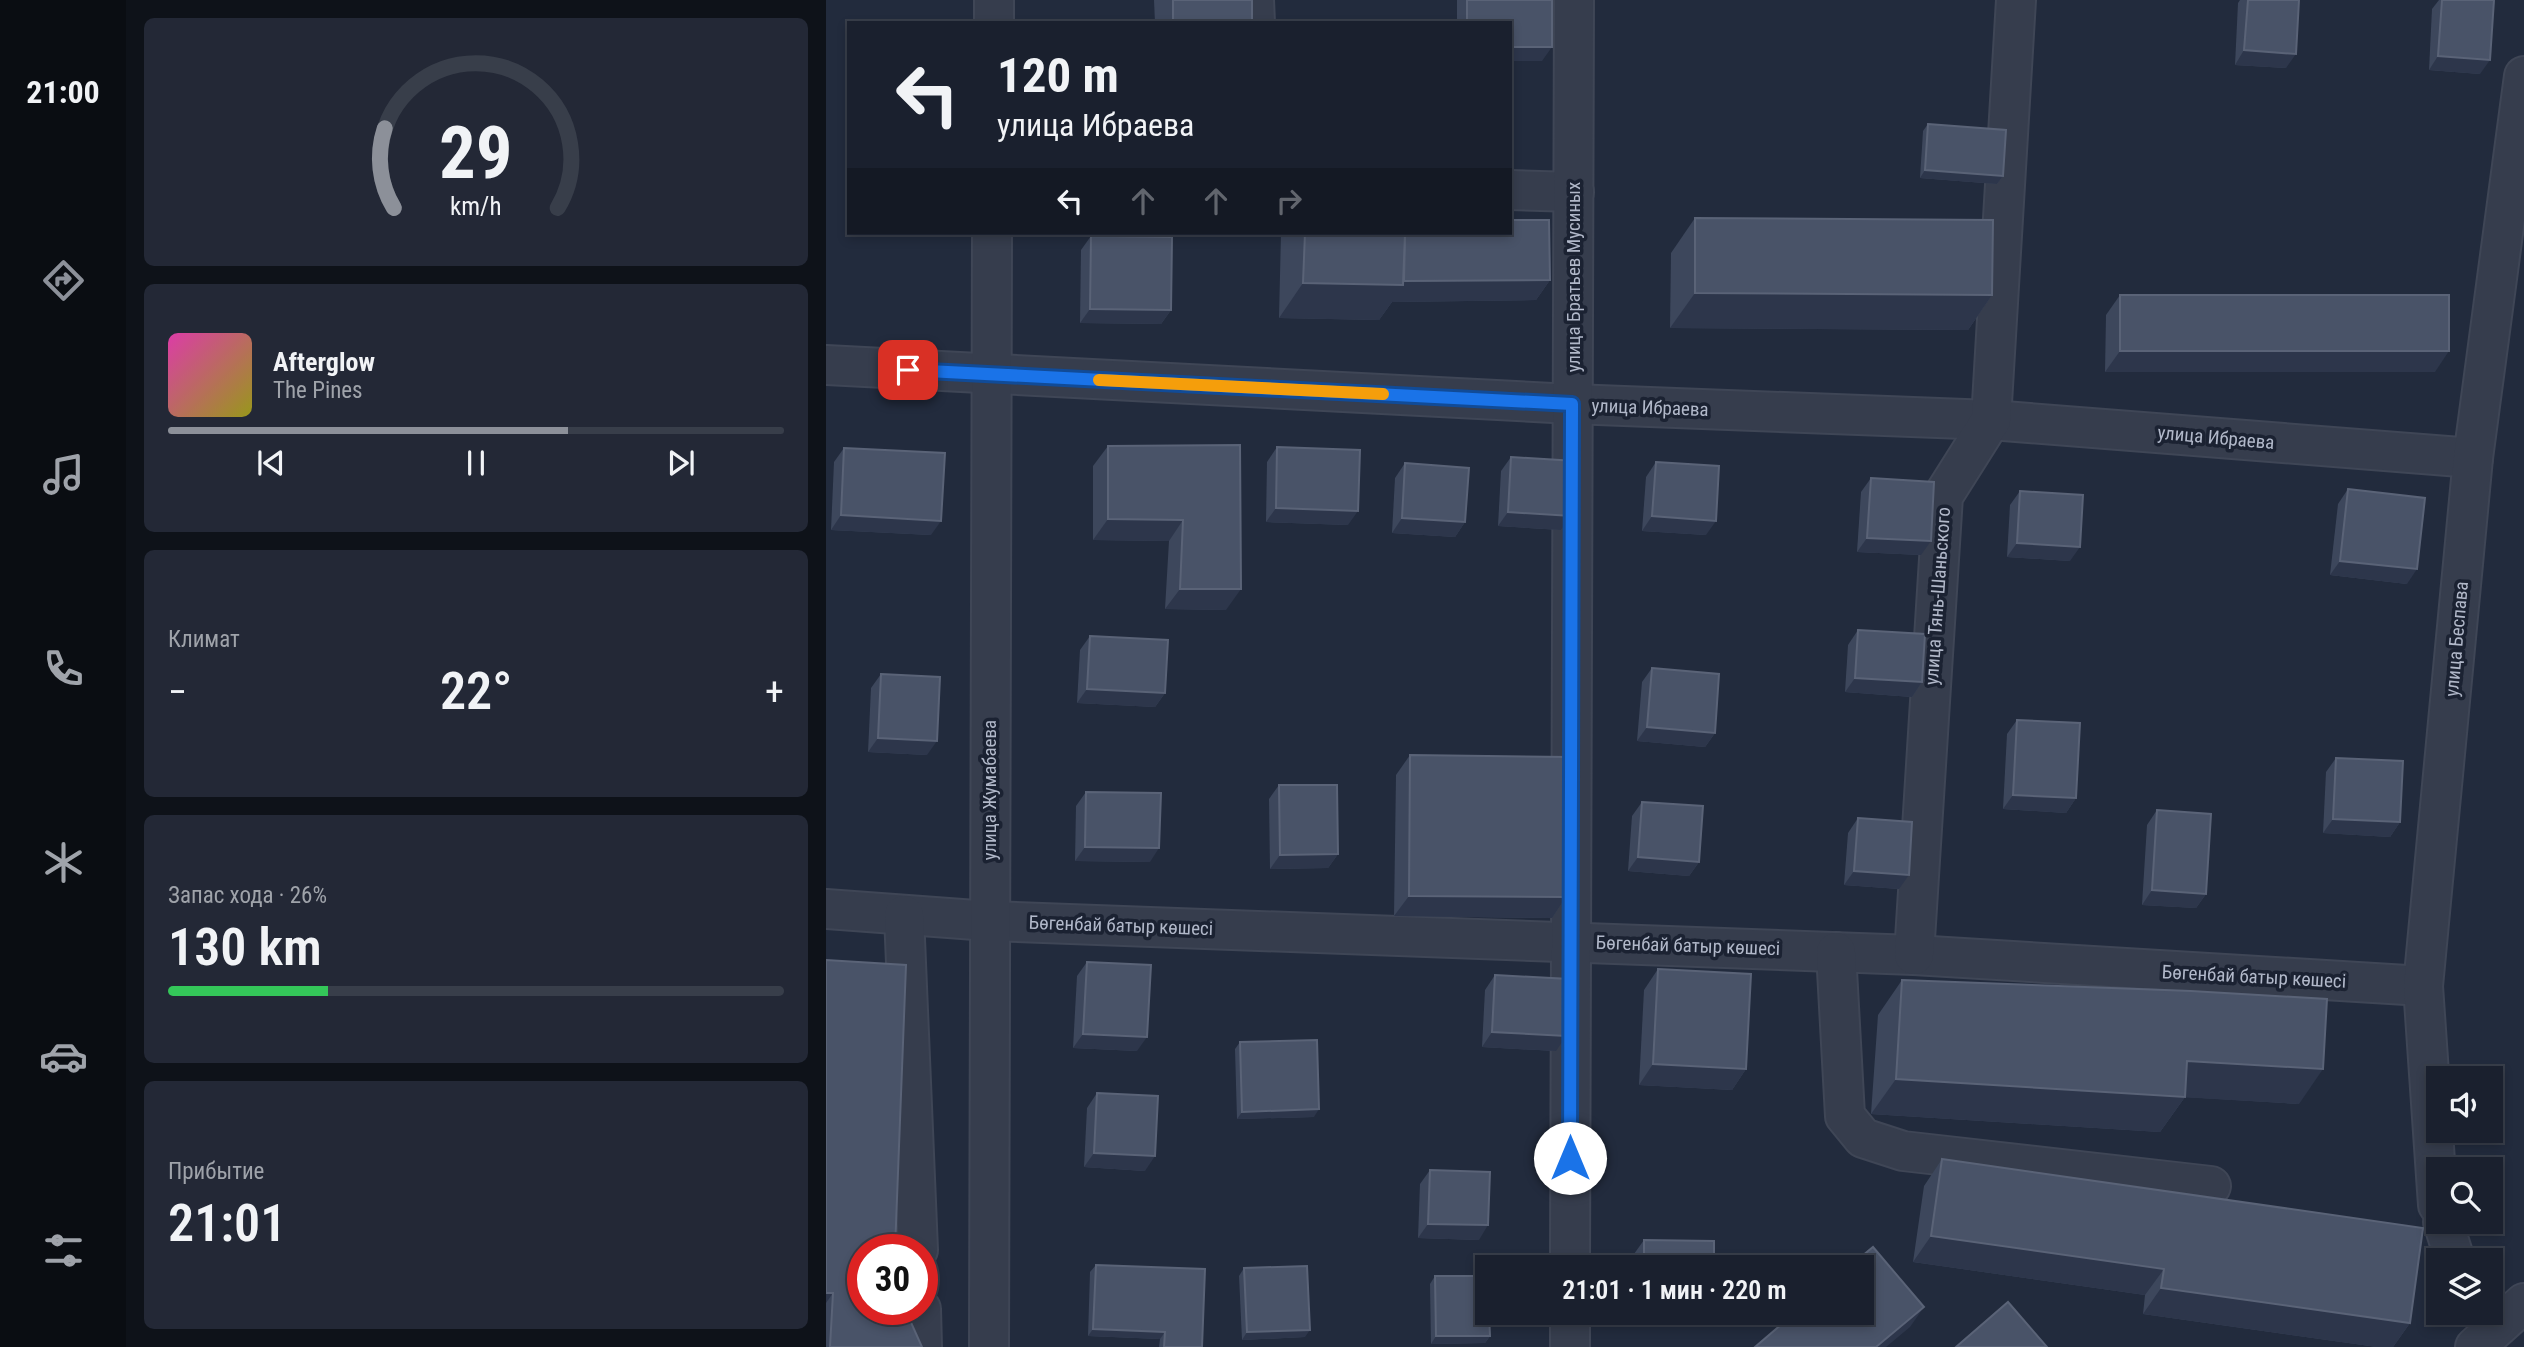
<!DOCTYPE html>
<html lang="ru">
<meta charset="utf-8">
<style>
:root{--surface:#1a202e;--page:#232836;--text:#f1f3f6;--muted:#9fa3aa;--line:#383e4a;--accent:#8c9099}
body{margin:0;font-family:"Roboto Condensed",sans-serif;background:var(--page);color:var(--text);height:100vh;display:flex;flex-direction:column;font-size:26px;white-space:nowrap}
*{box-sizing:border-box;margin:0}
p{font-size:23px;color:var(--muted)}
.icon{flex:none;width:38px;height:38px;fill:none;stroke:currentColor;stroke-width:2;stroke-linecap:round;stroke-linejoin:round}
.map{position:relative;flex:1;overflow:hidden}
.side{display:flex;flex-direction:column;gap:18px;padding:18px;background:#0e1219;width:700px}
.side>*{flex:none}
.hud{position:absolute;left:21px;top:21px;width:665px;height:214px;border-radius:0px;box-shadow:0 4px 10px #0003,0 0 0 2px var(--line);background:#1a202e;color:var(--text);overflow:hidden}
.fabs{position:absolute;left:1600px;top:1066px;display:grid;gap:14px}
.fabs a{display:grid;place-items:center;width:77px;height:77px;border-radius:0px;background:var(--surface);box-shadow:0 4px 10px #0003,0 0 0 2px var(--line);font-size:35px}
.speed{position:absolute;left:21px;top:1234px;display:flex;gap:14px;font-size:35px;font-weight:700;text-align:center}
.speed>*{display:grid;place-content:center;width:91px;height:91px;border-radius:50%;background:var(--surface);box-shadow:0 4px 10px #0003,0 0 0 2px var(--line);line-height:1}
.speed .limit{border:10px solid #d22;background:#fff;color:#111}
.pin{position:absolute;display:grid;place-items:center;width:60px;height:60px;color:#fff;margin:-30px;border-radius:14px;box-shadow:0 4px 10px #0006}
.me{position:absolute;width:77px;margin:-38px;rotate:0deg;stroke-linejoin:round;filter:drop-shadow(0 0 5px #0008)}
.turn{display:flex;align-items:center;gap:24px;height:147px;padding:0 35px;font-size:32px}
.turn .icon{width:91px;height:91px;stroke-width:2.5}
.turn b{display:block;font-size:49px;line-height:60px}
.lanes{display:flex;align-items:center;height:66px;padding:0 35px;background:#0003;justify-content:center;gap:35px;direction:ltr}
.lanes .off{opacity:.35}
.big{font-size:52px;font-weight:600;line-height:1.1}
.side .widget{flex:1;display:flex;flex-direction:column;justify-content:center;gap:10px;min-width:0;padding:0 24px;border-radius:10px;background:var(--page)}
.side .dial{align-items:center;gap:0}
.dial svg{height:182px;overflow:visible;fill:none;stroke:var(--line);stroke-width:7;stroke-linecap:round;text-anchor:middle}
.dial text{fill:var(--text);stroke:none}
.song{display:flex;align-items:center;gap:21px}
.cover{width:84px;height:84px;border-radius:10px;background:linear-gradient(135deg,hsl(320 70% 55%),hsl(60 70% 35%))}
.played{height:7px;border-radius:4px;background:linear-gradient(90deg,var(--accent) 65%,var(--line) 65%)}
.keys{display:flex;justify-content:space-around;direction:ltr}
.heat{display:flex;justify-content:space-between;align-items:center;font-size:38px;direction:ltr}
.charge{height:10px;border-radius:5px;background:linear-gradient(90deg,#34c759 26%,var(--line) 0)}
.trip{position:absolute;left:649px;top:1255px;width:399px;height:70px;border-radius:0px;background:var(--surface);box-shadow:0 4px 10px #0003,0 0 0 2px var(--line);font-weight:600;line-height:70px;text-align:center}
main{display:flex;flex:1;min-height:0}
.tabs{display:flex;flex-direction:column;width:126px;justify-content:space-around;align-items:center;background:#0a0d12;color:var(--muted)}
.tabs .icon{width:49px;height:49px}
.tabs .selected{color:var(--accent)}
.tabs b{font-size:32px;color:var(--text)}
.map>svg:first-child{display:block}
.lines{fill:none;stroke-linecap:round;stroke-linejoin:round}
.minor-casing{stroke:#3f4656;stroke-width:42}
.minor{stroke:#363d4d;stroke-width:38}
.wall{fill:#3d475c}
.shaded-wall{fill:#2d364b}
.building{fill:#495368;stroke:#5a6377;stroke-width:2}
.route-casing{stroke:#114b97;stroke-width:18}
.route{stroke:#1a73e8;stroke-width:12}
.slow{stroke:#f59e0b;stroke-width:12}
.labels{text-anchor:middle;stroke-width:7;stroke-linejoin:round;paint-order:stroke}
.street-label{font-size:19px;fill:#b1b8c9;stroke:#1b2232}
</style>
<main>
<nav class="tabs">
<b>21:00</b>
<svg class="icon selected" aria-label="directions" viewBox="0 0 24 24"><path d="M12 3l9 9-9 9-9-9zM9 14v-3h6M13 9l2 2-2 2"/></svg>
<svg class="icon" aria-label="music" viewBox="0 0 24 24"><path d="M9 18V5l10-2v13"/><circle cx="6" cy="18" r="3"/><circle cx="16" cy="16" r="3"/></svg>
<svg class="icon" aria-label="phone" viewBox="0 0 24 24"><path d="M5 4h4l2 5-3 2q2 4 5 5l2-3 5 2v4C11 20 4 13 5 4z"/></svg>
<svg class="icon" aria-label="climate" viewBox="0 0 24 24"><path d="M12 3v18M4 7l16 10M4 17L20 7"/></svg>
<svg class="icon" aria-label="car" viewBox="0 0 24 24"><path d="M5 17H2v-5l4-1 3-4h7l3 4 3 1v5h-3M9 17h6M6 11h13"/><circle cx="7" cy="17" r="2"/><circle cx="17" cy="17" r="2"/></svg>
<svg class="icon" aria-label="filters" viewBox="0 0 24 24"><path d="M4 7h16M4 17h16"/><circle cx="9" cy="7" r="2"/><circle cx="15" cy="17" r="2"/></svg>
</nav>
<section class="side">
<div class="widget dial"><svg viewBox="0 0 100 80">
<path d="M14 69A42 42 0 1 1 86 69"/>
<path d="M14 69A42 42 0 0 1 10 34" stroke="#8c9099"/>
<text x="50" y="56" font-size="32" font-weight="700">29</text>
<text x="50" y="72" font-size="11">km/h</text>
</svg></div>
<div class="widget">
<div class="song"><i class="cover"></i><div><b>Afterglow</b><p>The Pines</p></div></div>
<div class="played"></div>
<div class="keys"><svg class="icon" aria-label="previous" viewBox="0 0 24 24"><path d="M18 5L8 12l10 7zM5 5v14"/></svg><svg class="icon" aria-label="pause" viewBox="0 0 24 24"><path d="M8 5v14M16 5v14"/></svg><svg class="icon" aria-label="next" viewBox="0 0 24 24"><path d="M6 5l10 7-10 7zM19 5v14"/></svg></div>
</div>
<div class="widget"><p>Климат</p>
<div class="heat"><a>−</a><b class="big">22°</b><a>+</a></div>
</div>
<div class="widget"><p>Запас хода · 26%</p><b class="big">130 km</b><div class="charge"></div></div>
<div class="widget"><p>Прибытие</p><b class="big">21:01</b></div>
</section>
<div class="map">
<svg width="1698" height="1347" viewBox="0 0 1698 1347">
<rect width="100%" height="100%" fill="#222b3d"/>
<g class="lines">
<defs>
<g id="minor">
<path d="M 428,0 L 429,23"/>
<path d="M 168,23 L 168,0"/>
<path d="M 684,190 L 748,192"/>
<path d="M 0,365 L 746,404 L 1165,420 L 1647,458"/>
<path d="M 0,909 L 163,921 L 1088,955 L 1597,986"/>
<path d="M 78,915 L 92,1250"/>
<path d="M 1010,952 L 1019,1116 L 1037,1138 L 1077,1151 L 1385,1186"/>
<path d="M 1088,955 L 1117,496 L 1165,420 L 1190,0"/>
<path d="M 1612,1205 L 1597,986 L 1647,458 L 1698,76"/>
<path d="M 1617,1222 L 1629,1260"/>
<path d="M 744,1267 L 748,0"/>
<path d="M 95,1309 L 96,1347"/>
<path d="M 163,1347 L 166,233"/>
<path d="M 744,1347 L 744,1312"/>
<path d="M 1649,1347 L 1698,1303"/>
</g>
</defs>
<use href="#minor" class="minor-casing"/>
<use href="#minor" class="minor"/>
</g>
<g class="wall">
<path d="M 328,0 L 426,0 L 426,23 L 329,23 Z"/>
<path d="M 631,0 L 726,0 L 716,61 L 684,61 L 684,23 L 631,23 Z"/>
<path d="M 1414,0 L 1473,0 L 1460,68 L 1409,65 L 1412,3 Z"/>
<path d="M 1613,0 L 1668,0 L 1654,74 L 1603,70 L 1606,9 Z"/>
<path d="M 1102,124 L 1177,176 L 1171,184 L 1094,178 L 1097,131 Z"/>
<path d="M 869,218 L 1166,295 L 1142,330 L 844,328 L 845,253 Z"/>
<path d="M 455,233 L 684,233 L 724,280 L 710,300 L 566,302 L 553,320 L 453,318 Z"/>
<path d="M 265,236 L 345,310 L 335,324 L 254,323 L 255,250 Z"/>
<path d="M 1294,295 L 1609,372 L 1279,372 L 1280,315 Z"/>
<path d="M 414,445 L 400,610 L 339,609 L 343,541 L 267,540 L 267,466 L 282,446 Z"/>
<path d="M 451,447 L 522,525 L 440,522 L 441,462 Z"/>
<path d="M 18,448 L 105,535 L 5,530 L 8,462 Z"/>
<path d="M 685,457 L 745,516 L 735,530 L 672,526 L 675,471 Z"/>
<path d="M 830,462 L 880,535 L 816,531 L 820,477 Z"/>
<path d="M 579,463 L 639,522 L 629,537 L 566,533 L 569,478 Z"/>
<path d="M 1045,478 L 1095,555 L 1031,552 L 1035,492 Z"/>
<path d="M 1522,489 L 1581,584 L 1504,575 L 1512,504 Z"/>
<path d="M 1194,491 L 1244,561 L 1181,557 L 1184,505 Z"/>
<path d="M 1032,630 L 1096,682 L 1086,697 L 1019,692 L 1022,645 Z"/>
<path d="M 264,636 L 339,693 L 329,707 L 251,703 L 254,650 Z"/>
<path d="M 826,668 L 889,733 L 879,747 L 811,741 L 816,682 Z"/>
<path d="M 55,674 L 101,755 L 42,752 L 45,688 Z"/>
<path d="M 1191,720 L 1250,798 L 1240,813 L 1177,809 L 1181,734 Z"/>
<path d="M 584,755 L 740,897 L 726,918 L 568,916 L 570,775 Z"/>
<path d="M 1510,758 L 1574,822 L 1564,837 L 1497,833 L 1500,772 Z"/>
<path d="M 453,785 L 512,854 L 502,868 L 444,869 L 443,799 Z"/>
<path d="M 260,792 L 324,862 L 249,861 L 250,806 Z"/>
<path d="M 816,802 L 873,862 L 863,876 L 802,871 L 806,816 Z"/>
<path d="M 1331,810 L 1380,894 L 1370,908 L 1316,905 L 1321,825 Z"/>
<path d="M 1032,818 L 1073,889 L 1018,885 L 1022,833 Z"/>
<path d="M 0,960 L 37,1250 L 96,1347 L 0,1347 Z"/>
<path d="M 261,962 L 311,1051 L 247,1048 L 251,976 Z"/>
<path d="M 832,969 L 920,1069 L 906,1090 L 813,1085 L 818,990 Z"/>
<path d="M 669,975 L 730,1051 L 656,1047 L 659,990 Z"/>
<path d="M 1076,980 L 1473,1104 L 1359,1097 L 1334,1132 L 1045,1114 L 1052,1015 Z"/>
<path d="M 414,1042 L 488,1117 L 411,1119 L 409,1049 Z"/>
<path d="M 271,1093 L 319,1171 L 258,1167 L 261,1108 Z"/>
<path d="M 1116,1159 L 1584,1323 L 1567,1347 L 1551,1347 L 1317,1314 L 1319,1295 L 1087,1262 L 1098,1186 Z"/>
<path d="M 604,1170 L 653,1240 L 592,1238 L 594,1184 Z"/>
<path d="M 818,1240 L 888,1267 L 808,1267 L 808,1254 Z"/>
<path d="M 270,1265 L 376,1347 L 333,1347 L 334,1339 L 262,1336 L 264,1272 Z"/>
<path d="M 418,1268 L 479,1337 L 416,1340 L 413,1276 Z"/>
<path d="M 609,1276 L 664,1336 L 659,1343 L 605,1344 L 604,1284 Z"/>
<path d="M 808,1312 L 885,1312 L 878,1322 L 808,1321 Z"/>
</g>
<g class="shaded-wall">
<path d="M 684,47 L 726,47 L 716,61 L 684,61 Z"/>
<path d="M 1418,50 L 1470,54 L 1460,68 L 1409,65 Z"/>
<path d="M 1612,56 L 1664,60 L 1654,74 L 1603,70 Z"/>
<path d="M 1099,170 L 1177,176 L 1171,184 L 1094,178 Z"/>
<path d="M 724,280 L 710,300 L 566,302 L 553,320 L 453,318 L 477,283 Z"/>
<path d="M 869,293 L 1166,295 L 1142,330 L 844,328 Z"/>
<path d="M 264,309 L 345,310 L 335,324 L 254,323 Z"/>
<path d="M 1294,351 L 1623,351 L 1609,372 L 1279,372 Z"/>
<path d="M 450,508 L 532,511 L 522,525 L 440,522 Z"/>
<path d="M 682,512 L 745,516 L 735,530 L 672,526 Z"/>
<path d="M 15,515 L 115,521 L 105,535 L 5,530 Z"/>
<path d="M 826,516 L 890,521 L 880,535 L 816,531 Z"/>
<path d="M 576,518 L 639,522 L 629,537 L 566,533 Z"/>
<path d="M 282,519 L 357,520 L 343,541 L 267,540 Z"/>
<path d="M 1041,538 L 1105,541 L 1095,555 L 1031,552 Z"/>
<path d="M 1191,543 L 1254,547 L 1244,561 L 1181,557 Z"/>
<path d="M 1514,561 L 1591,569 L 1581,584 L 1504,575 Z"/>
<path d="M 354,589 L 415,589 L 400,610 L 339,609 Z"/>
<path d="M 1029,678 L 1096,682 L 1086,697 L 1019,692 Z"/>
<path d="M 261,689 L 339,693 L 329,707 L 251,703 Z"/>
<path d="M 821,727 L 889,733 L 879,747 L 811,741 Z"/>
<path d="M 52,738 L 111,741 L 101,755 L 42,752 Z"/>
<path d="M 1187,795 L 1250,798 L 1240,813 L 1177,809 Z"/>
<path d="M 1507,819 L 1574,822 L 1564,837 L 1497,833 Z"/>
<path d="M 259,847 L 333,848 L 324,862 L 249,861 Z"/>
<path d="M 512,854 L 502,868 L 444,869 L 454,855 Z"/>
<path d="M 812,857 L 873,862 L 863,876 L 802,871 Z"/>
<path d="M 1028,871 L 1083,875 L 1073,889 L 1018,885 Z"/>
<path d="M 1326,890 L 1380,894 L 1370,908 L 1316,905 Z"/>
<path d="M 583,896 L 740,897 L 726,918 L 568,916 Z"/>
<path d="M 666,1032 L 740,1036 L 730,1051 L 656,1047 Z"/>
<path d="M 257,1034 L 321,1037 L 311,1051 L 247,1048 Z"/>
<path d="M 1361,1061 L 1497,1069 L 1473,1104 L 1336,1096 Z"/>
<path d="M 827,1064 L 920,1069 L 906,1090 L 813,1085 Z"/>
<path d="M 1070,1079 L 1359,1097 L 1334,1132 L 1045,1114 Z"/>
<path d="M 493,1109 L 488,1117 L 411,1119 L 416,1112 Z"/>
<path d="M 268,1153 L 329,1156 L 319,1171 L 258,1167 Z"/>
<path d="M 602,1224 L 662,1225 L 653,1240 L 592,1238 Z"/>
<path d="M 1105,1236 L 1338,1269 L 1319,1295 L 1087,1262 Z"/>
<path d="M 1335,1288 L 1584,1323 L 1567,1347 L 1551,1347 L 1317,1314 Z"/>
<path d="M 0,1293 L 7,1293 L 0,1303 Z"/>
<path d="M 1098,1307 L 1084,1327 L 1060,1347 L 1050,1347 Z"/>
<path d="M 814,1312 L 885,1312 L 878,1322 L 808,1321 Z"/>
<path d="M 267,1329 L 339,1332 L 334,1339 L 262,1336 Z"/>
<path d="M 484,1330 L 479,1337 L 416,1340 L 421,1332 Z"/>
<path d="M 610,1336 L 664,1336 L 659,1343 L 605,1344 Z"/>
</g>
<g class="building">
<rect x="347" y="0" width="79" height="23"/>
<path d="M 641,0 L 726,0 L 726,47 L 684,47 L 684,23 L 641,23 Z"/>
<path d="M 1422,0 L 1473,0 L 1470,54 L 1418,50 Z"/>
<path d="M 1616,0 L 1668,0 L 1664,60 L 1612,56 Z"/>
<path d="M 1102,124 L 1180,130 L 1177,176 L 1099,170 Z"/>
<path d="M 869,218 L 1167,220 L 1166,295 L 869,293 Z"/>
<path d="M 684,220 L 723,220 L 724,280 L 578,281 L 579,233 L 684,233 Z"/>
<path d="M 479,233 L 579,233 L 577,285 L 477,283 Z"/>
<path d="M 265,236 L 346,237 L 345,310 L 264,309 Z"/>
<rect x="1294" y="295" width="329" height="56"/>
<path d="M 414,445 L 415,589 L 354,589 L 357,520 L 282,519 L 282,446 Z"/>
<path d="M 451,447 L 534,450 L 532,511 L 450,508 Z"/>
<path d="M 18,448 L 119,453 L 115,521 L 15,515 Z"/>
<path d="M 685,457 L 749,461 L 745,516 L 682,512 Z"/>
<path d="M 830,462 L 893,466 L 890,521 L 826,516 Z"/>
<path d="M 579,463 L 643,468 L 639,522 L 576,518 Z"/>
<path d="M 1045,478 L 1108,482 L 1105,541 L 1041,538 Z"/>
<path d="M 1522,489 L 1599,498 L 1591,569 L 1514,561 Z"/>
<path d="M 1194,491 L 1257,495 L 1254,547 L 1191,543 Z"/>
<path d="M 1032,630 L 1099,634 L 1096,682 L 1029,678 Z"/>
<path d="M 264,636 L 342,640 L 339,693 L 261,689 Z"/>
<path d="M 826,668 L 893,674 L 889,733 L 821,727 Z"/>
<path d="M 55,674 L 114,677 L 111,741 L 52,738 Z"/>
<path d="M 1191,720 L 1254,723 L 1250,798 L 1187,795 Z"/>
<path d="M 584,755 L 742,757 L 740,897 L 583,896 Z"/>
<path d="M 1510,758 L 1577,761 L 1574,822 L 1507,819 Z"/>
<path d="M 453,785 L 511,785 L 512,854 L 454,855 Z"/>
<path d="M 260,792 L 335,793 L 333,848 L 259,847 Z"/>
<path d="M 816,802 L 877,806 L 873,862 L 812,857 Z"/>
<path d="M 1331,810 L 1385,814 L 1380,894 L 1326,890 Z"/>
<path d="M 1032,818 L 1086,822 L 1083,875 L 1028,871 Z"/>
<path d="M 0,960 L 80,965 L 69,1250 L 37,1250 L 37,1309 L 79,1309 L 96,1347 L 4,1347 L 7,1293 L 0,1293 Z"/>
<path d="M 261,962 L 325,965 L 321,1037 L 257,1034 Z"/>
<path d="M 832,969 L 925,974 L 920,1069 L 827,1064 Z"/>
<path d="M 669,975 L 743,979 L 740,1036 L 666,1032 Z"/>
<path d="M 1076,980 L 1365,991 L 1501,999 L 1497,1069 L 1361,1061 L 1359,1097 L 1070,1079 Z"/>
<path d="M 491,1040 L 493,1109 L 416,1112 L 414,1042 Z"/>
<path d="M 271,1093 L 332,1096 L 329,1156 L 268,1153 Z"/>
<path d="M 1116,1159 L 1597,1228 L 1584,1323 L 1335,1288 L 1338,1269 L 1105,1236 Z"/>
<path d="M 604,1170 L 664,1172 L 662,1225 L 602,1224 Z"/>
<path d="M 818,1240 L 888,1241 L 888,1267 L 818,1267 Z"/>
<path d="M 1047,1247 L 1098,1307 L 1050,1347 L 929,1347 L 970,1312 L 1036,1312 L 1036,1267 L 1023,1267 Z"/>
<path d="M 270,1265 L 379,1269 L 376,1347 L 338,1347 L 339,1332 L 267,1329 Z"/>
<path d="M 481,1266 L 484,1330 L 421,1332 L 418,1268 Z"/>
<path d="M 609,1276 L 662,1276 L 662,1312 L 663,1312 L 664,1336 L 610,1336 Z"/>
<path d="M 1182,1302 L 1221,1347 L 1130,1347 Z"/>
</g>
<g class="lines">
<defs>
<path id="route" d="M 82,370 L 746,404 L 744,1158"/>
</defs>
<use href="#route" class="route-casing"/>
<use href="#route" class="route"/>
<path class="slow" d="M 273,380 L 557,394"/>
</g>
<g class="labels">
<g class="street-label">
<text transform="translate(747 277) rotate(-90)" y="7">улица Братьев Мусиных</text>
<text transform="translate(824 407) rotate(2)" y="7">улица Ибраева</text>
<text transform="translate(1390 437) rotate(5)" y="7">улица Ибраева</text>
<text transform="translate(1111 596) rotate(-86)" y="7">улица Тянь-Шаньского</text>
<text transform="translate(1630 639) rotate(-85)" y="7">улица Беспава</text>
<text transform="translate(163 790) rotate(-90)" y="7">улица Жумабаева</text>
<text transform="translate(295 925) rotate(2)" y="7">Бөгенбай батыр көшесі</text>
<text transform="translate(862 945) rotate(2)" y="7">Бөгенбай батыр көшесі</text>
<text transform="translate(1428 976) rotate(3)" y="7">Бөгенбай батыр көшесі</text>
</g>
</g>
</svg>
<div class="fabs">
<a><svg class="icon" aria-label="sound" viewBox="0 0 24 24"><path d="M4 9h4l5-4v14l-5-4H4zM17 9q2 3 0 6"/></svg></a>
<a><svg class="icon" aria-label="search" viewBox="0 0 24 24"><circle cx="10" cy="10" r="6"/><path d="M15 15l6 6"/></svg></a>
<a><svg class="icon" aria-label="layers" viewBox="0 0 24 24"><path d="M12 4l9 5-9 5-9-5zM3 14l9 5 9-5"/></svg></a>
</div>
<div class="speed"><div class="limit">30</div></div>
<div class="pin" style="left:82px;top:370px;background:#d93025"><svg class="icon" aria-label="arrive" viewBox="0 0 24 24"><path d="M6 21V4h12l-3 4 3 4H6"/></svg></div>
<svg class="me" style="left:744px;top:1158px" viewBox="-20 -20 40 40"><circle r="19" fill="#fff"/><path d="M0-13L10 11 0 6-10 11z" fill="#1a73e8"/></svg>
<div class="trip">21:01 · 1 мин · 220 m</div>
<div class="hud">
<div class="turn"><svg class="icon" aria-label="left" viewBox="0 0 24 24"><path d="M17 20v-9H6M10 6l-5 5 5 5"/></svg><div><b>120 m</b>улица Ибраева</div></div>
<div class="lanes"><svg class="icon" aria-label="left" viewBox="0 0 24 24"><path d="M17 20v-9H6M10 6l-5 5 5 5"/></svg><svg class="icon off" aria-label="ahead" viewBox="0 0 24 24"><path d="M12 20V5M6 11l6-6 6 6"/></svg><svg class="icon off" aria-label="ahead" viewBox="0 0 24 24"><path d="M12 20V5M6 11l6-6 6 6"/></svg><svg class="icon off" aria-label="right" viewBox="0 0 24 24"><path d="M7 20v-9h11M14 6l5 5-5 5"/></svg></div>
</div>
</div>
</main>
